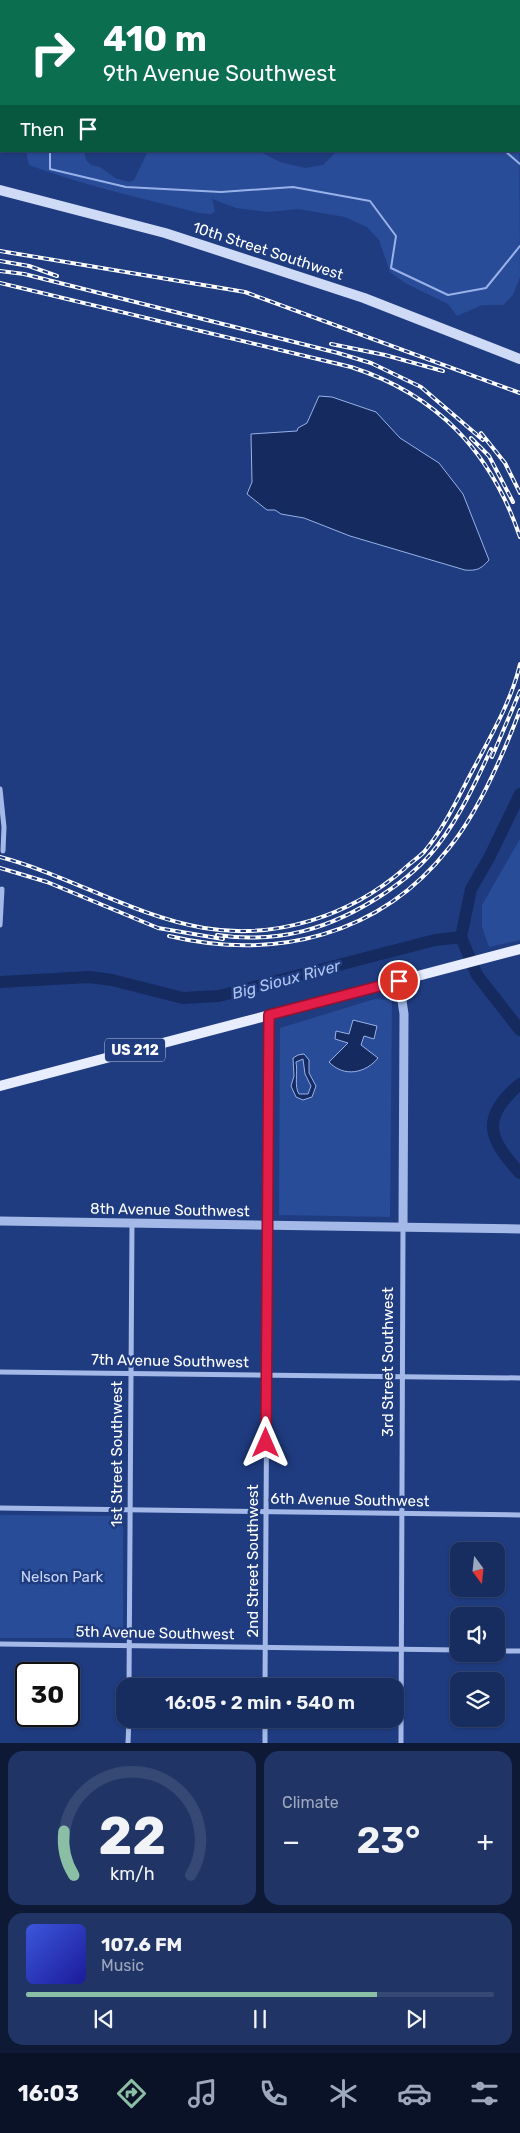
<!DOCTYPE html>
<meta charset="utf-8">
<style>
:root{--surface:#172d60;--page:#203566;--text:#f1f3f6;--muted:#9ea8bd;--line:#364975;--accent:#8abfa5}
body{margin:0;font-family:Rubik,sans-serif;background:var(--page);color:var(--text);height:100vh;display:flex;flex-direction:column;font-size:19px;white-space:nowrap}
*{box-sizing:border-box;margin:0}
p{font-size:16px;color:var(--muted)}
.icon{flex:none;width:28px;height:28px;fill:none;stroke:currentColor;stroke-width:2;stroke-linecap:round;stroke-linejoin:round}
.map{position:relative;height:1743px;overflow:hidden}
.details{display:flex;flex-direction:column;gap:8px;padding:8px;background:#0d1935;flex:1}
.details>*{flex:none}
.top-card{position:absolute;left:0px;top:0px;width:520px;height:152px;box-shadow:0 1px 4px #0004,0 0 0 1px var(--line);background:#0b6e4f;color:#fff;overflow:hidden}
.needle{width:32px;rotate:165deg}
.buttons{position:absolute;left:450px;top:1542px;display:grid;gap:10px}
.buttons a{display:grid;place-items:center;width:55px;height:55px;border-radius:10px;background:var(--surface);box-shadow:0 1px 4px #0004,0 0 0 1px var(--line);font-size:25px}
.speed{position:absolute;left:15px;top:1662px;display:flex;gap:10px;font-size:25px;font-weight:700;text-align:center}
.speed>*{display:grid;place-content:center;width:65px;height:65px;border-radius:50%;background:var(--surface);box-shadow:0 1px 4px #0004,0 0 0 1px var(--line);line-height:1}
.speed .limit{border:2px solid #111;border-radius:8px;background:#fff;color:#111}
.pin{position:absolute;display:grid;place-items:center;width:42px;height:42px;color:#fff;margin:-21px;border:2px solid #fff;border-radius:50%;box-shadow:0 1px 5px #0007}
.me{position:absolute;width:55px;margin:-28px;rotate:0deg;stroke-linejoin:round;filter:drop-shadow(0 0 4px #0008)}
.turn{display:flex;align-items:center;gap:18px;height:105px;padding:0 20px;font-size:22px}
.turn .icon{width:65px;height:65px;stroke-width:2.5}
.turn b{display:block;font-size:35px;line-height:42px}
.then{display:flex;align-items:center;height:48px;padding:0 20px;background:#0003;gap:10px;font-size:19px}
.big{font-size:38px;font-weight:600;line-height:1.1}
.details .card{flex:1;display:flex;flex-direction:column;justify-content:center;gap:8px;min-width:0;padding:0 18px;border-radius:15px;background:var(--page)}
.details .dial{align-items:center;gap:0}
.dial svg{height:130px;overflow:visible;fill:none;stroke:var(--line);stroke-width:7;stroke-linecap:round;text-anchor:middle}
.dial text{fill:var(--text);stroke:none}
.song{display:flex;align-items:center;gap:15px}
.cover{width:60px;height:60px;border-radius:8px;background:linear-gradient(135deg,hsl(230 70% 55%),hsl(240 70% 35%))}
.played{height:5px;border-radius:2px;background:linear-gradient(90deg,var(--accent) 75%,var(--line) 75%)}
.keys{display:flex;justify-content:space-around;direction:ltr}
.heat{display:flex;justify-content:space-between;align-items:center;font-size:28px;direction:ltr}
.details .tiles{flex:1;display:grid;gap:8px;grid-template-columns:1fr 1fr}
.card:last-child{grid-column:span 2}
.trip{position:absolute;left:116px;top:1678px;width:288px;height:50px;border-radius:15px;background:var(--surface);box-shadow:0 1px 4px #0004,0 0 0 1px var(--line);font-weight:600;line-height:50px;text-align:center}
.tabs{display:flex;height:80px;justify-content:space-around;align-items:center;background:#091226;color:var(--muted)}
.tabs .icon{width:35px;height:35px}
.tabs .on{color:var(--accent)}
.tabs b{font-size:22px;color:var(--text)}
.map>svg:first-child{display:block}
.green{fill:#294c98}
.water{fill:#152a5f;stroke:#98b2e9;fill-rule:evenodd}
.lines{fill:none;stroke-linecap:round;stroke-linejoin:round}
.stream{stroke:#98b2e9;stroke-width:2}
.river{stroke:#152a5f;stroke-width:12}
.minor{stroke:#a4b9e8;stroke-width:5}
.tertiary{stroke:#a4b9e8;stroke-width:9}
.secondary{stroke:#cfdbf6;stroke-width:10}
.primary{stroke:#e7ecfe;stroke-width:10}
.rail-casing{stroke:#fff;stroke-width:4}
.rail{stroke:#1f3c80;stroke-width:2;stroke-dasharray:5.5;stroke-linecap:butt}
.route-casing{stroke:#92132f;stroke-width:12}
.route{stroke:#e11d48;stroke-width:9}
.labels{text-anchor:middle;stroke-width:5;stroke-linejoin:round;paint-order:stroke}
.shield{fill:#1f3c80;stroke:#bcc4d9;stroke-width:1}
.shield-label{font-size:14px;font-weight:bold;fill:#fff}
.street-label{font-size:15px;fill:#fff;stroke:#1f3c80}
.park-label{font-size:15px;fill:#c8d7f6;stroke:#1f3c80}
.water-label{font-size:16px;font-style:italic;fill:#b0c4f0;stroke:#1f3c80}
</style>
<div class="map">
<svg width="520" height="1743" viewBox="0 0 520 1743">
<rect width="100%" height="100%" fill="#1f3c80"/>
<g class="green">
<path d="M 519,104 L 520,277 L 513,295 L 503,305 L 482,305 L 457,316 L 448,304 L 405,283 L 390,272 L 379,240 L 367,227 L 345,217 L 298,209 L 268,212 L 236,208 L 212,199 L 215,211 L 211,214 L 199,213 C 142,198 85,186 29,165 L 26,151 L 84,151 L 86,160 L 91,165 L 100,167 L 115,178 L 129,182 L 134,180 L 148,151 L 259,151 L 280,162 L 305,168 L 323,165 L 337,151 L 519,151 Z"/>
<path d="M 520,839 L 520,940 L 489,947 L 482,927 L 482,905 Z"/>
<path d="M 375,999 L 392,1000 L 390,1217 L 279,1215 L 280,1028 Z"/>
<path d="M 0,1515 L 123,1516 L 123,1638 L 0,1638 Z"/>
</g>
<g class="water">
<path d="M 319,396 L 332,397 L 376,412 L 400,438 L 439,463 L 463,494 L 489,560 C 481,569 477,571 465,570 L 350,536 L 304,518 L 281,514 L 275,510 L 267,510 L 247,494 L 252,482 L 251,434 L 297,431 L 298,428 L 307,423 Z"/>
<path d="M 353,1020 L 377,1026 L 374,1039 L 364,1036 L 361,1045 L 378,1058 C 366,1073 344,1078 329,1062 L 348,1043 L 335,1039 L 336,1031 L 349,1034 Z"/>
<path d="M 304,1054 L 309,1060 L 309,1073 L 316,1086 L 312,1097 L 303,1100 L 296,1097 L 291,1086 L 294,1076 L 293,1058 L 298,1055 ZM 303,1059 L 305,1074 L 311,1086 L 308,1094 L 299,1094 C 294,1087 298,1072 296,1062 Z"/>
</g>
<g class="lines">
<g class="stream">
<path d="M 104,0 L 104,1"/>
<path d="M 50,151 L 50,169 L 126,187 L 221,192 L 293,187 L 370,201 L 396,236 L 391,268 L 448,295 L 486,288 L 520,246"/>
<path d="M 505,151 L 520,164"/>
</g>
<g class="river">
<path d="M 461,937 L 471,889 L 489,858 L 520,794"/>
<path d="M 461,937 L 477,975 L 520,1030"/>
<path d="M 0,982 L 89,977 L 112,980 L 183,998 L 219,996 L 435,940 L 461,937"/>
<path d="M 520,1084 C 480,1118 488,1138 520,1173"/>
</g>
<g class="minor">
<path d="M 0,789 L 4,827 L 3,851"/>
<path d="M 0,925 L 2,889"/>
<path d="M 0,1372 L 520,1378"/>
<path d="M 0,1508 L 520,1515"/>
<path d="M 0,1644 L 459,1650"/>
<path d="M 496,1651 L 520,1651"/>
<path d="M 129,1686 L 132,1223"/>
<path d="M 265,1686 L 269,1015"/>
<path d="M 128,1743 L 129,1719"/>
<path d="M 265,1743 L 265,1719"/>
<path d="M 401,1743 L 403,1227"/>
</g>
<g class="tertiary">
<path d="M 399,981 L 404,1014 L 403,1227"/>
<path d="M 0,1221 L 520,1229"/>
</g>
<path class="secondary" d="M 0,190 L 165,233 L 364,298 L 520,359"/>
<path class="primary" d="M 0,1086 L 520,949"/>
<defs>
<g id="rail">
<path d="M 0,251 L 245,292 L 520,393"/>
<path d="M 0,261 L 29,266 L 57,276"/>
<path d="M 0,271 L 24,274 L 338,353 L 371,363 L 421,387 L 483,440"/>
<path d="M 0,283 L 351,367 C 438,395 491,452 520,537"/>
<path d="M 331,344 L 385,355 L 443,371"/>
<path d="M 481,433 L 505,463 L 520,493"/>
<path d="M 471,438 L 489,456 L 513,502"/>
<path d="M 492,757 L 520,691"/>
<path d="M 0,857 C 68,875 134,916 204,928 C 276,940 350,916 404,869 C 410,863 418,858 424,852 C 446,826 460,793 476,764 C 493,732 512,699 520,664"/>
<path d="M 0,868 L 47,882 L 158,928 L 223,939"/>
<path d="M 217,935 C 279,944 330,929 382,895 C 402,882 423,865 438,845 C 460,816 476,782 491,749"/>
<path d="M 169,936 C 275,961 380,936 449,848 C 479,811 503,755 520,710"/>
</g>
</defs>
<use href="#rail" class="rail-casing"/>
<use href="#rail" class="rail"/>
</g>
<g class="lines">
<defs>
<path id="route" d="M 266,1443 L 269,1015 L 399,981"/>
</defs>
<use href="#route" class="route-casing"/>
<use href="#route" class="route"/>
</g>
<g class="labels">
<rect class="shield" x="105" y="1038.5" width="60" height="23" rx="4"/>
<g class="shield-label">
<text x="135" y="1055">US 212</text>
</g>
<g class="street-label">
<text transform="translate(268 251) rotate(18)" y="5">10th Street Southwest</text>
<text transform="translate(170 1210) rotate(1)" y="5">8th Avenue Southwest</text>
<text transform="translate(170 1361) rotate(1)" y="5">7th Avenue Southwest</text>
<text transform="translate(388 1362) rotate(-90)" y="5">3rd Street Southwest</text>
<text transform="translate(117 1454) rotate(-90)" y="5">1st Street Southwest</text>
<text transform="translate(350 1500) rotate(1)" y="5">6th Avenue Southwest</text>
<text transform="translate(253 1561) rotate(-90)" y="5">2nd Street Southwest</text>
<text transform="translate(155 1633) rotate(1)" y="5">5th Avenue Southwest</text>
</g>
<g class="park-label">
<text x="62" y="1582">Nelson Park</text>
</g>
<g class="water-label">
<text transform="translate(286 979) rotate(-15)" y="6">Big Sioux River</text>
</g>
</g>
</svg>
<div class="buttons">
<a><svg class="needle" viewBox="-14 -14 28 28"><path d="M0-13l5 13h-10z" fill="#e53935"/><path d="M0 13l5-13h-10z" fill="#9ea8bd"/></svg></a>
<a><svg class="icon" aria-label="sound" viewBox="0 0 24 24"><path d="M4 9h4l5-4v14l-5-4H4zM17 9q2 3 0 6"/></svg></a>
<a><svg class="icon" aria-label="layers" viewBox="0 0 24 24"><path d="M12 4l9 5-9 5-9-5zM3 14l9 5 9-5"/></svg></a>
</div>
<div class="speed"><div class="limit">30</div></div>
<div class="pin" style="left:399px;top:981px;background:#d93025"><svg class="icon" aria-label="arrive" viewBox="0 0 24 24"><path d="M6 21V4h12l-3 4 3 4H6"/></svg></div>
<svg class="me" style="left:266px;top:1443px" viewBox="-20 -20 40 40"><path d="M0-17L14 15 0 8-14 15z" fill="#e11d48" stroke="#fff" stroke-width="4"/></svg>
<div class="trip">16:05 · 2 min · 540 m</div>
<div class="top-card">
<div class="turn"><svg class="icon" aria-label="right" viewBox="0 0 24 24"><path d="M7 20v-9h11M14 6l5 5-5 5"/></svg><div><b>410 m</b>9th Avenue Southwest</div></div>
<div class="then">Then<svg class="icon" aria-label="arrive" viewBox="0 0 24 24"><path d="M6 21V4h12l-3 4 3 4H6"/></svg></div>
</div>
</div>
<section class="details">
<div class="tiles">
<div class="card dial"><svg viewBox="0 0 100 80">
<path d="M14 69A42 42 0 1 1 86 69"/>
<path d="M14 69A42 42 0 0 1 8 42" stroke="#8abfa5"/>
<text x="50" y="56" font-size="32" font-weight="700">22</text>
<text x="50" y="72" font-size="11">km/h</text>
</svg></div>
<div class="card"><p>Climate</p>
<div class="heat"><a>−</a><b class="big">23°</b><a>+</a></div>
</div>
<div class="card">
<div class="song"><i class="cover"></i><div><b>107.6 FM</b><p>Music</p></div></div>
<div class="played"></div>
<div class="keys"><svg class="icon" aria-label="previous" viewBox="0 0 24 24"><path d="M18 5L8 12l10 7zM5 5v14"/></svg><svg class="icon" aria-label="pause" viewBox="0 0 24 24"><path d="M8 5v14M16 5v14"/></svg><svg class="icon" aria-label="next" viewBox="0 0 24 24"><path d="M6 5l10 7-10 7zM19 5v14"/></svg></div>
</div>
</div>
</section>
<nav class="tabs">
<b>16:03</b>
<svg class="icon on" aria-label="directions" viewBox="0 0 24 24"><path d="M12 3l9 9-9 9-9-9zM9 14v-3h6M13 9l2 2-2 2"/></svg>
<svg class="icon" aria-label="music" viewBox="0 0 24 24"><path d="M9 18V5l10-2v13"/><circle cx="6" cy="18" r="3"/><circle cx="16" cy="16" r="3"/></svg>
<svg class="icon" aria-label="phone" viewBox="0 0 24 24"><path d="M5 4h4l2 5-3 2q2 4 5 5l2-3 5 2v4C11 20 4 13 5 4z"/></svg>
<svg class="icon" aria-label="climate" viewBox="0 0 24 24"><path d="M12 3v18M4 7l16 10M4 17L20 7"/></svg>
<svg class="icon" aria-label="car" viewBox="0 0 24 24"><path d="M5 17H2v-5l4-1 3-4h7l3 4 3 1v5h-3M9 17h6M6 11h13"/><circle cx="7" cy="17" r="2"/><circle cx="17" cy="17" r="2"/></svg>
<svg class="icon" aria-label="filters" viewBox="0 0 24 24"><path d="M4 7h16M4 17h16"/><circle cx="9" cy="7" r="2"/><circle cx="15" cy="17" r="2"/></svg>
</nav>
